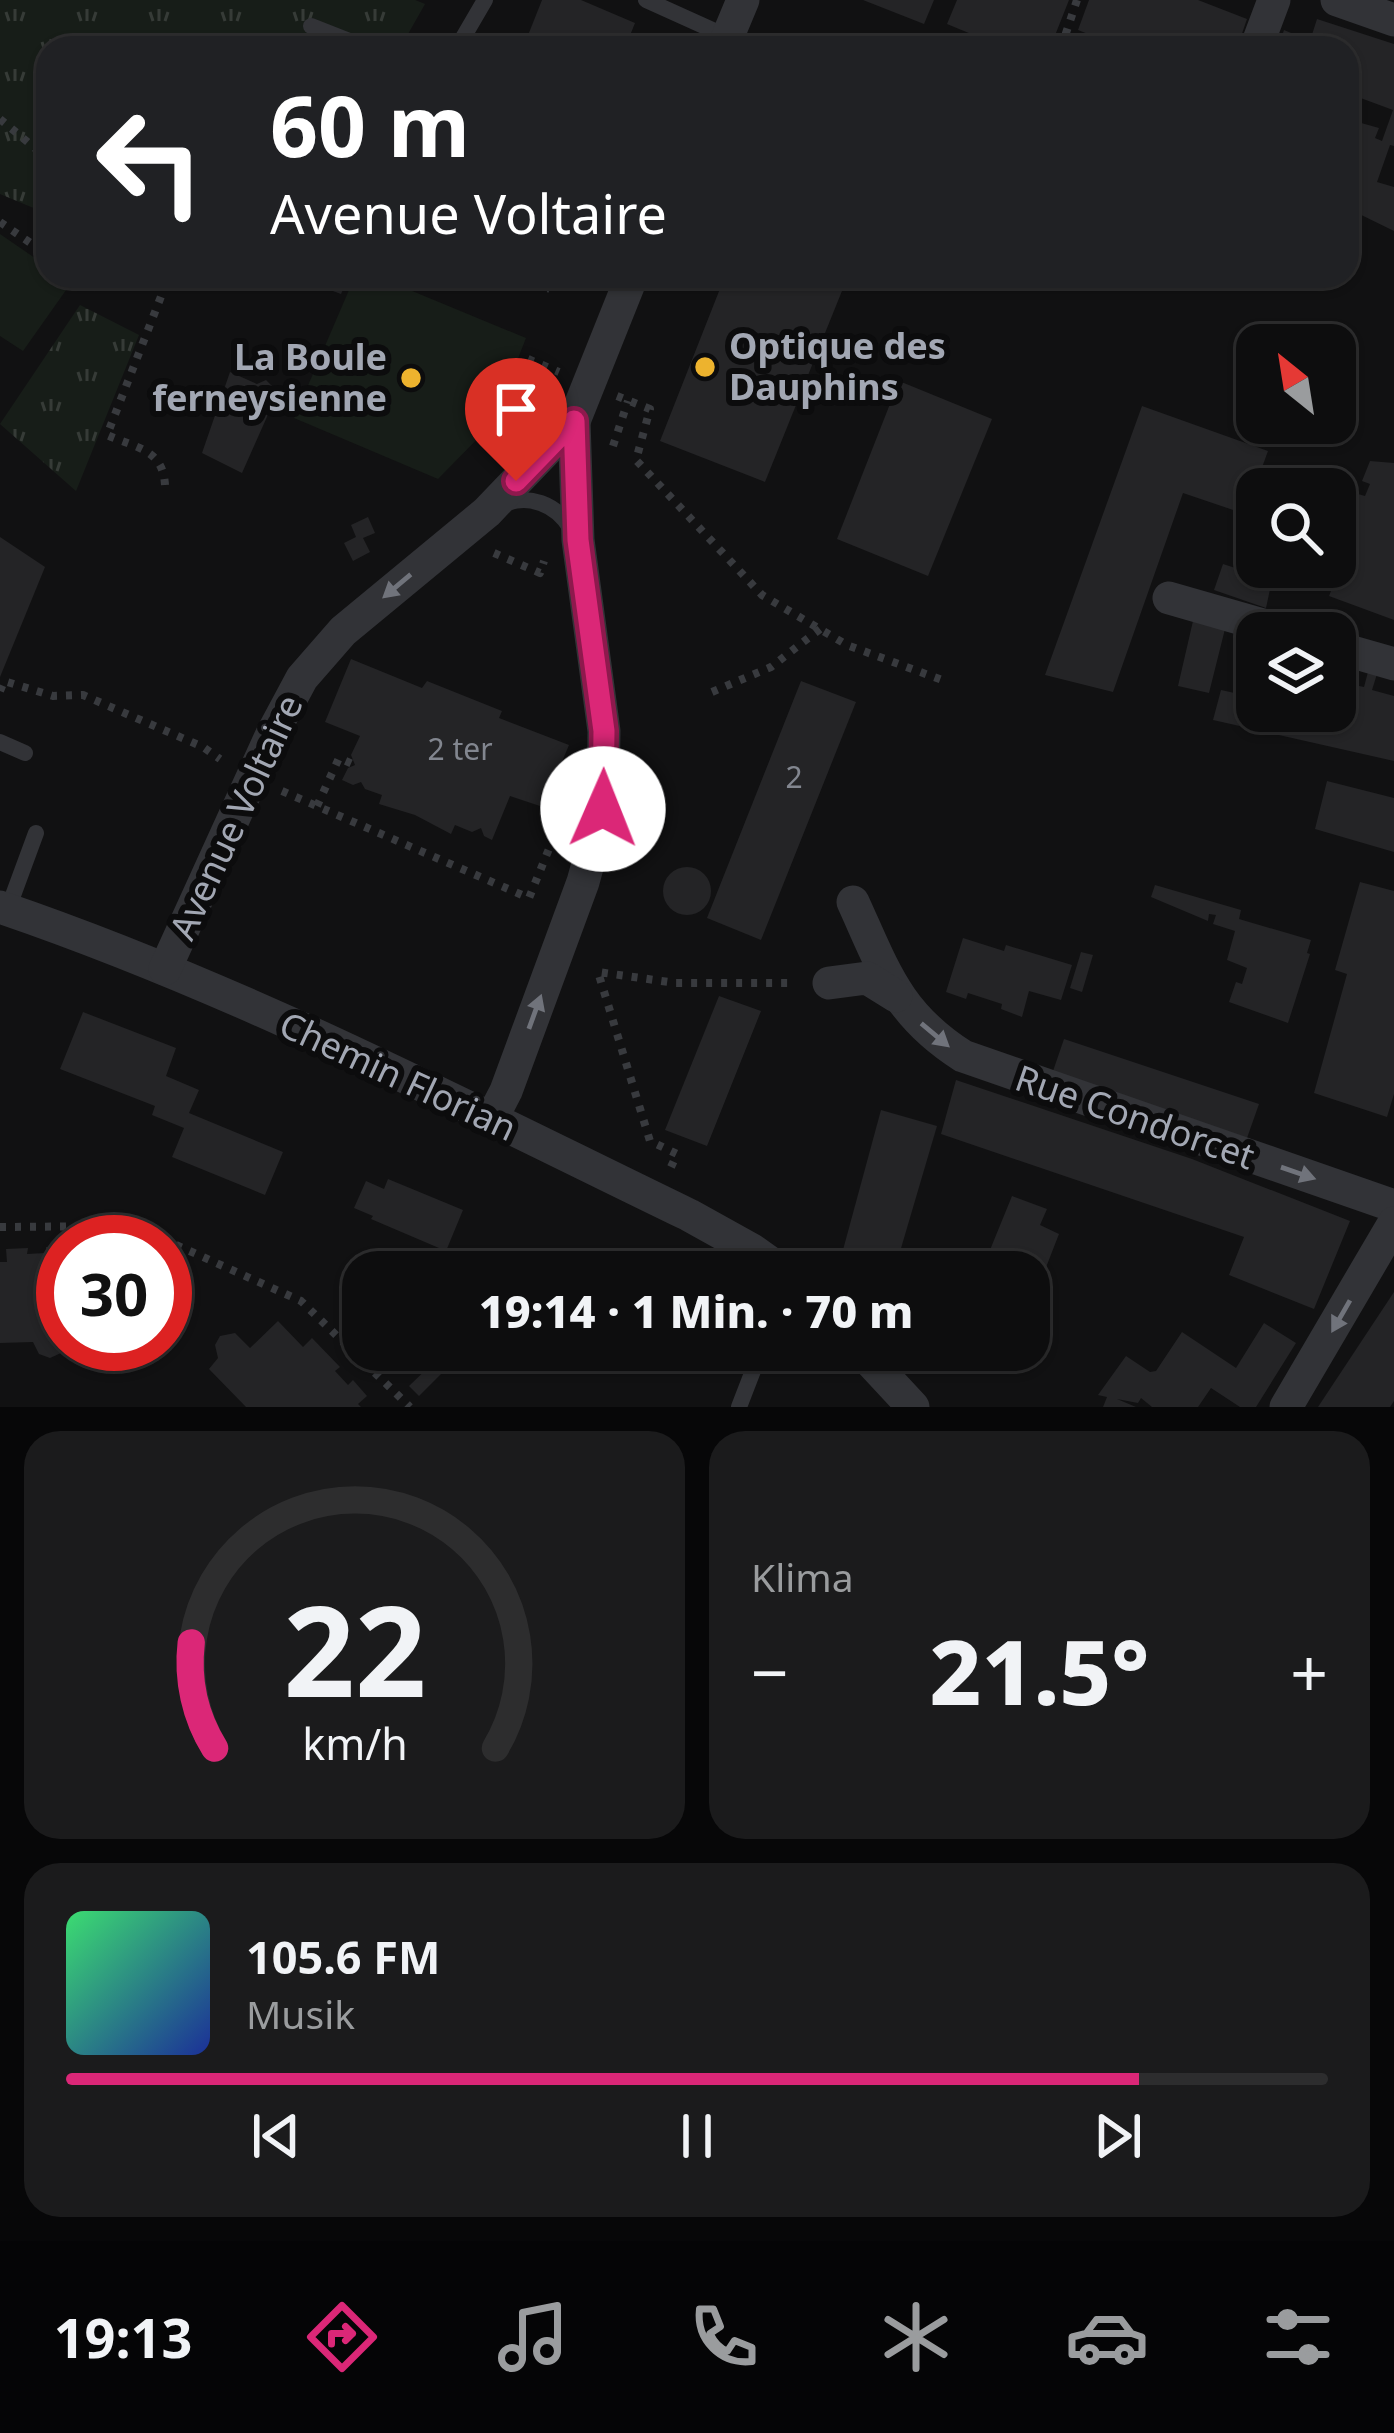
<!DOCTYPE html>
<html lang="de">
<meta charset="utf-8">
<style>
:root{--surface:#0d0d0e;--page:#1b1b1c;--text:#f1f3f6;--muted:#9a9c9e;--line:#2d2d2e;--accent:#db2777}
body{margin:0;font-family:"Noto Sans",sans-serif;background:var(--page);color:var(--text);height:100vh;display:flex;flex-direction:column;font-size:45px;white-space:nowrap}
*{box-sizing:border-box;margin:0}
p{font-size:39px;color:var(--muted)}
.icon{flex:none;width:66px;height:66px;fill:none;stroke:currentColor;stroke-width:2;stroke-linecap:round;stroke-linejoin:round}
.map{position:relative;height:1407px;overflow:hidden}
.side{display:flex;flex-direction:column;gap:24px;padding:24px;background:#070708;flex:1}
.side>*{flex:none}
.banner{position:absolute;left:36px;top:36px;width:1323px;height:252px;border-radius:36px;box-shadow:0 3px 9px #0004,0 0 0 3px var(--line);background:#202124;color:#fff;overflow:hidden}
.needle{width:78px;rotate:330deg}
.controls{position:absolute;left:1236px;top:324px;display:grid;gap:24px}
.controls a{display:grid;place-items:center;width:120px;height:120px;border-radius:24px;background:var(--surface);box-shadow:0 3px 9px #0004,0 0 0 3px var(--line);font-size:60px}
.speed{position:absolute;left:36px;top:1215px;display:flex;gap:24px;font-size:60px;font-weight:700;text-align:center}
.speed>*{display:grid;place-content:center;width:156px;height:156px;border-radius:50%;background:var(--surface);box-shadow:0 3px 9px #0004,0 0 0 3px var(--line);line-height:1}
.speed .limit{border:18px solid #d22;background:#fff;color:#111}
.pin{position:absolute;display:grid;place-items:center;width:102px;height:102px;color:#fff;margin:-123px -51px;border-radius:50% 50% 50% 0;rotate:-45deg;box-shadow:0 0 12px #0007}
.pin .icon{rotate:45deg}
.me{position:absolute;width:132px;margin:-66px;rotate:1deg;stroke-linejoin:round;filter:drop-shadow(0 0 9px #0008)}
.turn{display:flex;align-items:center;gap:42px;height:252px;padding:0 36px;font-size:54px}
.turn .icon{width:156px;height:156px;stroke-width:2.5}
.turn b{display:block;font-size:84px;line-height:102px}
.big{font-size:90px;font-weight:800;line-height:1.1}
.side .widget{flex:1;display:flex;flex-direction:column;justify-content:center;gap:18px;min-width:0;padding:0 42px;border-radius:36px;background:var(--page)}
.side .dial{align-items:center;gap:0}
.dial svg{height:312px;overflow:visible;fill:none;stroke:var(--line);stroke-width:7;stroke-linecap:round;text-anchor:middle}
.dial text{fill:var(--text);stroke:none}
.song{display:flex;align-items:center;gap:36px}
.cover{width:144px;height:144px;border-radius:18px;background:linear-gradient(135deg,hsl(140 70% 55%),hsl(230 70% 35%))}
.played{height:12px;border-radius:6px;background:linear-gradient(90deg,var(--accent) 85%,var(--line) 85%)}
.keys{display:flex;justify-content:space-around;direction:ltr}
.heat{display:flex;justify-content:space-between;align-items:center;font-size:66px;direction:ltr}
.side .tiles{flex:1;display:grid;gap:24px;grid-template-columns:1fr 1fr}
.widget:last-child{grid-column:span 2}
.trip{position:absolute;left:342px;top:1251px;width:708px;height:120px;border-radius:36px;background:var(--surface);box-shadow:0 3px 9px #0004,0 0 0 3px var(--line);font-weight:800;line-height:120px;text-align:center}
.menu{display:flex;height:192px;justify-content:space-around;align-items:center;background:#050506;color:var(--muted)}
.menu .icon{width:84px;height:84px}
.menu .active{color:var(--accent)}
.menu b{font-size:54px;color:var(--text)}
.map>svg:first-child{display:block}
.grass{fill:url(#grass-tufts)}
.pitch{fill:#171d18}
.building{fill:#242426}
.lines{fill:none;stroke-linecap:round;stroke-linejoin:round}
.path{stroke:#383a3e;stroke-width:8;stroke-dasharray:6 9;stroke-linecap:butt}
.lane{stroke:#323337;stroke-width:16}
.street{stroke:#323337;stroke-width:33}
.oneway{fill:#70737b}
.route-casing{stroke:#8e194d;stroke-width:30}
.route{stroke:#db2777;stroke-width:21}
.poi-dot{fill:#edb32e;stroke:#0c0c0d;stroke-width:4.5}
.labels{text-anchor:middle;stroke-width:12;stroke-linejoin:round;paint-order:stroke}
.number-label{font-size:30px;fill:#82868f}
.poi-label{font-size:36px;font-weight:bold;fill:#a2a7b3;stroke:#0c0c0d;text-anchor:start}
.street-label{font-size:36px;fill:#a2a7b3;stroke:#0c0c0d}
</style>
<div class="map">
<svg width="1394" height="1407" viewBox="0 0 1394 1407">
<defs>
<pattern id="grass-tufts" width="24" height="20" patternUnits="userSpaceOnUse" patternTransform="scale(3)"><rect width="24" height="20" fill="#171d18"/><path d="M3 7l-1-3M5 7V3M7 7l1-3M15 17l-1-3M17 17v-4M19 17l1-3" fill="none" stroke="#363b37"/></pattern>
</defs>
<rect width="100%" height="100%" fill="#111112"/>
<g class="grass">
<path d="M 0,0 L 415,0 L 425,4 L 400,48 L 48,48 L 48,214 L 0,194 Z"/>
<path d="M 80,305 L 139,335 L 76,491 L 0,424 Z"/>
</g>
<g class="pitch">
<path d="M 0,234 L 48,267 L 48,276 L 61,276 L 71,283 L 23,351 L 0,336 Z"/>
<path d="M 355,276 L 376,276 L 526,338 L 493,423 L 438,479 L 294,418 Z"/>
</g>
<g class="building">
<path d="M 542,0 L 581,0 L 635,23 L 625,48 L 523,48 Z"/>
<path d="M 863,0 L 934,0 L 924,24 Z"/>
<path d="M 957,0 L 1069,0 L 1052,43 L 1064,48 L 1005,48 L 947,24 Z"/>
<path d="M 1089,0 L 1198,0 L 1247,19 L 1237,48 L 1123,48 L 1078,30 Z"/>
<path d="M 1317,19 L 1394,44 L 1394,146 L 1390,145 L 1377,182 L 1394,187 L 1394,231 L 1347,208 L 1347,119 L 1379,128 L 1375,138 L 1382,141 L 1393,110 L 1347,93 L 1347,48 L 1278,48 L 1284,30 L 1310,41 Z"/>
<path d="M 292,276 L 349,276 L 341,294 Z"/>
<path d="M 725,276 L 848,276 L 765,482 L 660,441 Z"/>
<path d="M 230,372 L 257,384 L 266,380 L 278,392 L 242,473 L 202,453 Z"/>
<path d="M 899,381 L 992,419 L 928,576 L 837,539 Z"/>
<path d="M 1142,406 L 1268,451 L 1245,514 L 1183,493 L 1113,692 L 1045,675 Z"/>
<path d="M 1370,461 L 1394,463 L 1394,620 L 1329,596 L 1333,586 L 1326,583 L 1335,560 L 1342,562 L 1344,554 L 1339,549 L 1347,525 L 1354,527 L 1357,518 L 1351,515 L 1358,494 L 1365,496 L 1370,484 L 1362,481 Z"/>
<path d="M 368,517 L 375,533 L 363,538 L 370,552 L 353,561 L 344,543 L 356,537 L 351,525 Z"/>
<path d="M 0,537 L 45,567 L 0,677 Z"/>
<path d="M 1223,564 L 1272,580 L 1266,608 L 1214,590 Z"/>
<path d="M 1193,621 L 1225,629 L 1209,693 L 1178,686 Z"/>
<path d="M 351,659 L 422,688 L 427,681 L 502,711 L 499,718 L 569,745 L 543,807 L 510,796 L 492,840 L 484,836 L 481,828 L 472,832 L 455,825 L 451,834 L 415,815 L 379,804 L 382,795 L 365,789 L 361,782 L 353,785 L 342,780 L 348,768 L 355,765 L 351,755 L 360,736 L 325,722 Z"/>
<path d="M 1335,663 L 1349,666 L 1345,683 L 1364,687 L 1368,672 L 1377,674 L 1372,690 L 1394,696 L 1394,761 L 1213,720 L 1221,690 L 1257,698 L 1257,711 L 1335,711 Z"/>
<path d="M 801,681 L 856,702 L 761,940 L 707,918 Z"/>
<path d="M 1327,781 L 1394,798 L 1394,852 L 1315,829 Z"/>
<circle cx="687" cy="891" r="24"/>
<path d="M 1360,882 L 1394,891 L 1394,1094 L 1387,1117 L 1314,1093 L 1347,974 L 1335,970 Z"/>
<path d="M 1155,885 L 1241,910 L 1239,919 L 1311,940 L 1307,953 L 1310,954 L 1288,1023 L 1229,1002 L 1236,982 L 1242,984 L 1247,968 L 1227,960 L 1235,931 L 1213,924 L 1216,915 L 1209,914 L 1208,921 L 1151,897 Z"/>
<path d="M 963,938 L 1004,951 L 1006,945 L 1072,965 L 1061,1000 L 1029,991 L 1022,1017 L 1001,1009 L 1002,1004 L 968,993 L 966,999 L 946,992 Z"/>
<path d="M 1081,952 L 1093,955 L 1082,992 L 1070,988 Z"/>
<path d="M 719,996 L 761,1011 L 707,1146 L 665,1130 Z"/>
<path d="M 83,1012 L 176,1048 L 166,1076 L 199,1090 L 189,1113 L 283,1152 L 265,1195 L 172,1157 L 184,1128 L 152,1115 L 155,1106 L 60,1069 Z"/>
<path d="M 1064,1039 L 1259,1104 L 1247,1138 L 1053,1071 Z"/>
<path d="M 956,1080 L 1192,1159 L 1350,1221 L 1314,1309 L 1229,1275 L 1244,1237 L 941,1134 Z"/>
<path d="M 881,1110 L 937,1126 L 894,1272 L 837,1272 Z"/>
<path d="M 388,1179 L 463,1210 L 446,1251 L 371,1219 L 373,1216 L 354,1208 L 366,1181 L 384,1189 Z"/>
<path d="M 1012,1196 L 1047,1209 L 1040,1225 L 1059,1234 L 1029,1311 L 1029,1272 L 981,1272 Z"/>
<path d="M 46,1247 L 63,1247 L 65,1344 L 61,1353 L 50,1358 L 39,1354 L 33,1342 L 0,1343 L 0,1262 L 7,1262 L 6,1249 L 28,1248 L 27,1254 L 46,1253 Z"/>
<path d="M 1394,1292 L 1394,1401 L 1390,1407 L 1318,1407 Z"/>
<path d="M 278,1321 L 303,1347 L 312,1338 L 340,1367 L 335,1371 L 348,1385 L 353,1380 L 367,1396 L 358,1404 L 361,1407 L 246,1407 L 209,1369 L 218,1358 L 215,1345 L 220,1336 L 235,1333 L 250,1348 Z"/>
<path d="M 1264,1323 L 1296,1343 L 1256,1407 L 1240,1407 L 1211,1388 L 1198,1407 L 1152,1407 L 1141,1398 L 1138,1403 L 1117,1399 L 1136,1407 L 1103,1407 L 1107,1397 L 1098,1395 L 1126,1356 L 1150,1372 L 1156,1371 L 1182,1332 L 1236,1368 Z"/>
<path d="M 434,1362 L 443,1372 L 419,1396 L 409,1386 Z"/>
</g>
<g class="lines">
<g class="path">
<path d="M 1077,0 L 1066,33 L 1098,48"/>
<path d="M 0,119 L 48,159"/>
<path d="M 0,222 L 48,255"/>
<path d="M 79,276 L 101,291 L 114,276"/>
<path d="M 521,276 L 550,289"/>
<path d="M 528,359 L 559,372"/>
<path d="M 617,396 L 650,409 L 636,460 L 762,595 L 847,645 L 942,680"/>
<path d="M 613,446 L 628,401"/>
<path d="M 165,485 C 163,449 136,448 107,435 L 169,276"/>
<path d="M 494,553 L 540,573 L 544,561"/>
<path d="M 0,691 L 4,681 L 53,696 L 83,695 L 203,747 L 220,759"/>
<path d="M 712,692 L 771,667 L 820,629"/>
<path d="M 282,791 L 529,898 L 553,839"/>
<path d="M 317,806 L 339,758 L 355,765"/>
<path d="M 671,1167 L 677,1154 L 650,1141 L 598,972 L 676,983 L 793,983"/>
<path d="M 0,1227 L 134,1226 L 301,1301 L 410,1407"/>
</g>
<g class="lane">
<path d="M 646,0 L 728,37"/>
<path d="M 311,26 L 367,48"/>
<path d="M 457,48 L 485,0"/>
<path d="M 502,505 C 528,493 557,504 571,529"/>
<path d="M 0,742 L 25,753"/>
<path d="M 8,909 L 36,833"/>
<path d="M 739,1407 L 761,1350"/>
</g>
<g class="street">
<path d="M 1337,0 L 1394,20"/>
<path d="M 723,48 L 743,0"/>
<path d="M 1256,48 L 1274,0"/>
<path d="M 1169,598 L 1291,633"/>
<path d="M 1335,647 L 1394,664"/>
<path d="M 853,902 C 884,970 897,1014 963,1056 L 1394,1206"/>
<path d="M 0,907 C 238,988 464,1106 689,1215 L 752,1250 L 783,1272"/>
<path d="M 165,969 L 272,734 L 302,678 L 343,631 L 487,512 L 574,421 L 632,276"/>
<path d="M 829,983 L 867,978 L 896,996"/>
<path d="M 491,1120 L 506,1091 L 583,882 L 603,809 L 604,731 L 578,540 L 574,421"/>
<path d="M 860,1350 L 913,1407"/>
<path d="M 1286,1407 L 1394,1223"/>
</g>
</g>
<defs><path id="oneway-solid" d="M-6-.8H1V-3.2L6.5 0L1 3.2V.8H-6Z" transform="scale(3)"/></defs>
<g class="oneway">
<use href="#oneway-solid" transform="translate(397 586) rotate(140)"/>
<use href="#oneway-solid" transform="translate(535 1012) rotate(-70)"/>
<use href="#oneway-solid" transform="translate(935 1035) rotate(40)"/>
<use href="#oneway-solid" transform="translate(1298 1173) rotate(19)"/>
<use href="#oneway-solid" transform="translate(1341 1316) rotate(120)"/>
</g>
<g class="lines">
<defs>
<path id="route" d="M 516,481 L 574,421 L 578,540 L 604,731 L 603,809"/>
</defs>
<use href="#route" class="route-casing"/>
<use href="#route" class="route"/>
</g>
<g class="poi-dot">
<circle cx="705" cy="367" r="12"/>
<circle cx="411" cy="378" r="12"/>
</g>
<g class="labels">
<g class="number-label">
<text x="460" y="760">2 ter</text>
<text x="794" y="788">2</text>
</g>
<g class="poi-label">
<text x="729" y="359">Optique des<tspan x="729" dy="41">Dauphins</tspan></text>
<text x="387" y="370" text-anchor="end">La Boule<tspan x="387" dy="41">ferneysienne</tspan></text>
</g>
<g class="street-label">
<text transform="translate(236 817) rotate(-65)" y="13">Avenue Voltaire</text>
<text transform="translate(398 1076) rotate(25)" y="13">Chemin Florian</text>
<text transform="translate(1135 1117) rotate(19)" y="13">Rue Condorcet</text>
</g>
</g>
</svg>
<div class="controls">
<a><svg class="needle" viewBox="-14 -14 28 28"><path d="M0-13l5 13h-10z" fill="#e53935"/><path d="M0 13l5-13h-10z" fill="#9a9c9e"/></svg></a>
<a><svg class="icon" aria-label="search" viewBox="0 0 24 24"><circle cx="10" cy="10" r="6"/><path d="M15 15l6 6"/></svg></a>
<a><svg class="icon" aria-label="layers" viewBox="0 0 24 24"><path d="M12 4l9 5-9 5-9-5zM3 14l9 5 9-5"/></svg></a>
</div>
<div class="speed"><div class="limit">30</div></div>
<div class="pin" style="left:516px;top:481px;background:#d93025"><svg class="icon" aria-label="arrive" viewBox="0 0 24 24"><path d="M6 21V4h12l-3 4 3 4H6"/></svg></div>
<svg class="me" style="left:603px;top:809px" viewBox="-20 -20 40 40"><circle r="19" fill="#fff"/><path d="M0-13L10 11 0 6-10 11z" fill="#db2777"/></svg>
<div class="trip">19:14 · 1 Min. · 70 m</div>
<div class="banner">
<div class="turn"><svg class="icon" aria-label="left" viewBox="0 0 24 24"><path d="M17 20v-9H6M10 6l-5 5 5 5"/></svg><div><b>60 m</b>Avenue Voltaire</div></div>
</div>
</div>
<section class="side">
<div class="tiles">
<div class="widget dial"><svg viewBox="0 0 100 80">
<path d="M14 69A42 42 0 1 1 86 69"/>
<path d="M14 69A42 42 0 0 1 8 42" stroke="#db2777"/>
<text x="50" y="56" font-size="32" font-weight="700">22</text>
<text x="50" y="72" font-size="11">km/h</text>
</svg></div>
<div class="widget"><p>Klima</p>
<div class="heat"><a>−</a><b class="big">21.5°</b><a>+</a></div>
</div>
<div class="widget">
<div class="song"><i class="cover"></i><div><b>105.6 FM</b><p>Musik</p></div></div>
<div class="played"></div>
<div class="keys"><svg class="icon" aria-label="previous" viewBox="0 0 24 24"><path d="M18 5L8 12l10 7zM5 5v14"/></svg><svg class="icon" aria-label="pause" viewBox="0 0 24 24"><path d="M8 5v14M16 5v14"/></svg><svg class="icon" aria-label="next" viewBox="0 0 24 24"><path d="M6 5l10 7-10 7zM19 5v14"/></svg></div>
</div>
</div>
</section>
<nav class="menu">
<b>19:13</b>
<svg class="icon active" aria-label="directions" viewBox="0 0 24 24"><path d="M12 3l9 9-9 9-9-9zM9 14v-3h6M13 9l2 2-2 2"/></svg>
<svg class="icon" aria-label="music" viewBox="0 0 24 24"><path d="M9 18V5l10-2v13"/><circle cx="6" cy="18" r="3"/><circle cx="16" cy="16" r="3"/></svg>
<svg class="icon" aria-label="phone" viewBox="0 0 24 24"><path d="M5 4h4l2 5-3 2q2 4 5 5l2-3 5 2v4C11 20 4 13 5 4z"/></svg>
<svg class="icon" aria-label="climate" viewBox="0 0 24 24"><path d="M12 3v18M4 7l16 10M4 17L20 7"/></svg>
<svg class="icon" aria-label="car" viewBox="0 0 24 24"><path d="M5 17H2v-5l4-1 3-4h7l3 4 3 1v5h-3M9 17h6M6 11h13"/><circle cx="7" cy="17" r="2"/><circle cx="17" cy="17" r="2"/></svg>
<svg class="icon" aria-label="filters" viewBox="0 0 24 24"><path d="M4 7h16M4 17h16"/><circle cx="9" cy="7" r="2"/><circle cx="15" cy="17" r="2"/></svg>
</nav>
